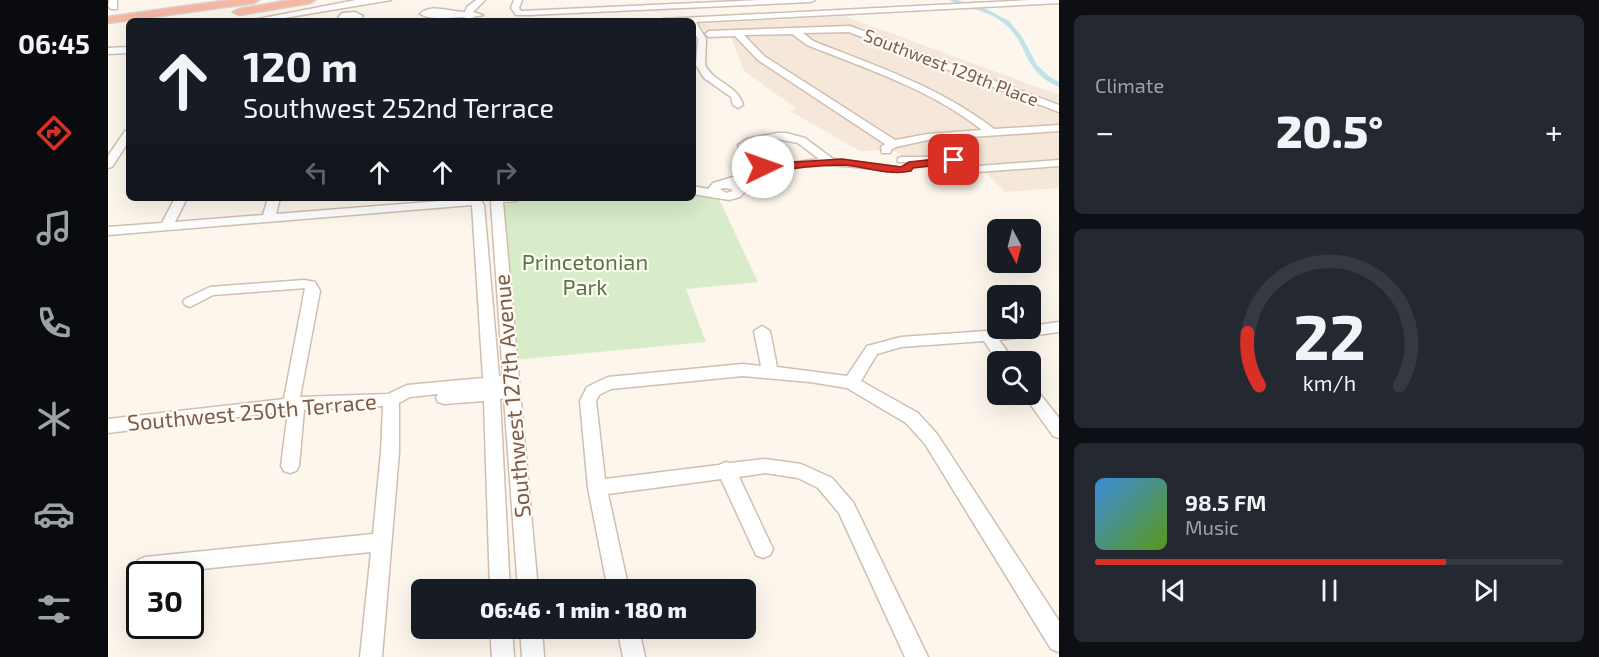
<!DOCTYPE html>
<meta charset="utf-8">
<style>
:root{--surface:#171b24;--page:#242831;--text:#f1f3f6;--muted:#9ea1a6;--line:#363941;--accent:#d93025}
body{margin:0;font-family:"Exo 2",sans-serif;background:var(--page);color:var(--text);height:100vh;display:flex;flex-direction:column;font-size:22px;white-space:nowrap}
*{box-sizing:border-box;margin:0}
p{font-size:20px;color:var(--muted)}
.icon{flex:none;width:33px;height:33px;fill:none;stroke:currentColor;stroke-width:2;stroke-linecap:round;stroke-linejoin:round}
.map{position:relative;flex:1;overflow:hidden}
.sheet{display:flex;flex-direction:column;gap:15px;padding:15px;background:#0d0f14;width:540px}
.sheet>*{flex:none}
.hud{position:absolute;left:18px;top:18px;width:570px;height:183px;border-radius:9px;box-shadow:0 6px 24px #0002;background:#171b24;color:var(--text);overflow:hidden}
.needle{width:39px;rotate:173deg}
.tools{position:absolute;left:879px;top:219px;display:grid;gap:12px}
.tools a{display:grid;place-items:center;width:54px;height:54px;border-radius:9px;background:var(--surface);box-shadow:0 6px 24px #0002;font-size:30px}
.speed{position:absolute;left:18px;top:561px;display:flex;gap:12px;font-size:30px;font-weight:700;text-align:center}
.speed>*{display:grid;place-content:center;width:78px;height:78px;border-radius:50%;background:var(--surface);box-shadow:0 6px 24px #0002;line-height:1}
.speed .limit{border:3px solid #111;border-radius:9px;background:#fff;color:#111}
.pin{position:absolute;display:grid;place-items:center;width:51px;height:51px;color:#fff;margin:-26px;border-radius:12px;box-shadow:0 3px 9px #0006}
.me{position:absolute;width:66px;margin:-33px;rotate:87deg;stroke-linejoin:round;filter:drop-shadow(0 0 4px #0008)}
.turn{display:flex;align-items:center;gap:21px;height:126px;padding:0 18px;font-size:27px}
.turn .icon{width:78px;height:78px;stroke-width:2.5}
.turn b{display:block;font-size:42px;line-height:51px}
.lanes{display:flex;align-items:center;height:57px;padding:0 18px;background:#0003;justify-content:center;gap:30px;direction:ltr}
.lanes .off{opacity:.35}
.big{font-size:45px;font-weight:800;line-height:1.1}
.sheet .tile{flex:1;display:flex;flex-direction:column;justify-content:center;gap:9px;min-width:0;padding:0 21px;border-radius:9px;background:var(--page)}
.sheet .dial{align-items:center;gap:0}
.dial svg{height:156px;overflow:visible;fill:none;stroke:var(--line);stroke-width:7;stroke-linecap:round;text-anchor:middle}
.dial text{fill:var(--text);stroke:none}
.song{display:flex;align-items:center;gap:18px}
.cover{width:72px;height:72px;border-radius:9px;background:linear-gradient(135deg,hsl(210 70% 55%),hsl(90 70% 35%))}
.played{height:6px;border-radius:3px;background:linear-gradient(90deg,var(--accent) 75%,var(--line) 75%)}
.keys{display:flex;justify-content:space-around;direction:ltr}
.heat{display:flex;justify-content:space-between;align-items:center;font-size:33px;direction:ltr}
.trip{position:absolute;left:303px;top:579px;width:345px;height:60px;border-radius:9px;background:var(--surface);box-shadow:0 6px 24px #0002;font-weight:800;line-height:60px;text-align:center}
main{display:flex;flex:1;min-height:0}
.dock{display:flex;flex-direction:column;width:108px;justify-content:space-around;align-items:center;background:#090b0e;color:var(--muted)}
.dock .icon{width:42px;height:42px}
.dock .on{color:var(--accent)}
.dock b{font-size:27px;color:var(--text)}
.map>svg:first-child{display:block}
.residential{fill:#f5e8da}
.green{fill:#d8ecc9}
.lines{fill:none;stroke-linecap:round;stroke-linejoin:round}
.canal{fill:#bfe3e8;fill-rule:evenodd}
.minor-casing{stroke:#d1beb0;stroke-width:3}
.highway-casing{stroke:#dad1cd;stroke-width:3}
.minor{fill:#fff;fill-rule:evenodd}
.highway{fill:#f7b7a3;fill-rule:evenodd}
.route{fill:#d93025;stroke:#8d1f18;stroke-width:1.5}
.labels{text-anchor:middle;stroke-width:4.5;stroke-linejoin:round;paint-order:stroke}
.far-street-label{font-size:18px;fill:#7a5c4d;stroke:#fffaf3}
.park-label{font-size:22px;fill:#537a41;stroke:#fffaf3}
.street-label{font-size:22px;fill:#7a5c4d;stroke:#fffaf3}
</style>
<main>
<nav class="dock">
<b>06:45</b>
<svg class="icon on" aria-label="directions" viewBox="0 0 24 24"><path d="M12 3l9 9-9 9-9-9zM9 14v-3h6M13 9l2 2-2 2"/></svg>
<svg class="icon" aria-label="music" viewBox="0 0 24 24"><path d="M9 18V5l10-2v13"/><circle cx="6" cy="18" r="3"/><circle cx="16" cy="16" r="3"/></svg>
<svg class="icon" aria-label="phone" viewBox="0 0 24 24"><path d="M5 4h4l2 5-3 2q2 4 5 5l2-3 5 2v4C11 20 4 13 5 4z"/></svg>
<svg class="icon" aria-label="climate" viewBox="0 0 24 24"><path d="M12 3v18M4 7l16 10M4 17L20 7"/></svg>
<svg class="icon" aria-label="car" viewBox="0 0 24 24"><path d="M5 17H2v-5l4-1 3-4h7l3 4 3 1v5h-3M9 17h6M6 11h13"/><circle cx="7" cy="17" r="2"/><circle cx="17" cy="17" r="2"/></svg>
<svg class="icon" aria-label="filters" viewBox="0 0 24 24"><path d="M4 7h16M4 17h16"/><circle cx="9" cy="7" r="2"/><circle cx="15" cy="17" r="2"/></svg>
</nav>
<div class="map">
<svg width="951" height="657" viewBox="0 0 951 657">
<rect width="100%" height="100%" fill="#fdf6ec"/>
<path class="residential" d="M 736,16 L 951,95 L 951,188 L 897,192 L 876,171 L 855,172 L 839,156 L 806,158 L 795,156 L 784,150 L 752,151 L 682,111 L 689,109 L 636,71 L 623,37 L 600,36 L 592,24 Z"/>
<path class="green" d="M 585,192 L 610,197 L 650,282 L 578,289 L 598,342 L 406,360 L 394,207 C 407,192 556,198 585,198 Z"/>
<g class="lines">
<path class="canal" d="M 841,0 L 850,0 L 878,9 L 901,21 L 914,37 L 929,65 L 942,77 L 951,82 L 951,87 C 914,72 921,44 897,24 C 881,10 859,9 841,0 Z"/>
<defs>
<g id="minor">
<path d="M 1,0 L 9,0 L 9,9 L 3,9 L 0,6 Z"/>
<path d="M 248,0 L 283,0 L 158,21 L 140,21 Z"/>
<path d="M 368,0 L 377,0 L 365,12 L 375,15 L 365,17 L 364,21 L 356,21 L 357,17 C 342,17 324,21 312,14 C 323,3 341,12 357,12 L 359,7 Z"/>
<path d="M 406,0 L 414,0 L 411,8 L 413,11 L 653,0 L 707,0 L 703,2 L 421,15 L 408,15 L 403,8 Z"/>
<path d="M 925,0 L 951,0 L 951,3 L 588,22 L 598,39 L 597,65 C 606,83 630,85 635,105 L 630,108 L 625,105 L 623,97 L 596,78 L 588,65 L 590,39 L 585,30 L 585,21 L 551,21 L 555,19 Z"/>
<path d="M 247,12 L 255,16 L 251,21 L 234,20 L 230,18 L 234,13 Z"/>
<path d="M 742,26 L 951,105 L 951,112 L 741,32 L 695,33 L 705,41 C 768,66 832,87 886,129 L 951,125 L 951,131 L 820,140 L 788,147 L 784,149 L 782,153 L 774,153 L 773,147 L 777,144 L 650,60 L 627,36 L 601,37 L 597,34 L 601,31 ZM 684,34 L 699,45 C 759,69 822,89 874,130 L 820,134 L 787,140 L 656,56 L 636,35 Z"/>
<path d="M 21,47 L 21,53 L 0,54 L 0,48 Z"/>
<path d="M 21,130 L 21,141 L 4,167 L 0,168 L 0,156 L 17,131 Z"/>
<path d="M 669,133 L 678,133 L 697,138 L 725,159 L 789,167 L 791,169 L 785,172 C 747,166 706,161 667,172 C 655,175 644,181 632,184 L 637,192 L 632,197 L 621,200 L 585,194 L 585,186 L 600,189 L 605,183 L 651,169 L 634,155 L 630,145 L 639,139 ZM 669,139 L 690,143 L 711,159 L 661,166 L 643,151 L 641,146 ZM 616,188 L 623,189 L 625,191 L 618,193 L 612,189 Z"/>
<path d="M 794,157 L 846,157 L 870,166 L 951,160 L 951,166 L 870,172 L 855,169 L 844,163 L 790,162 L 790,158 Z"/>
<path d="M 67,198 L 79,198 L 67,222 L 155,215 L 160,198 L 172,198 L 168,214 L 371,198 L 376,205 L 391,376 L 395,376 L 383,203 L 385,198 L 411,198 L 409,201 L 395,202 L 430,590 L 410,590 L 396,398 L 392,399 L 402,590 L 382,590 L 376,401 L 336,404 L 330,402 L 328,398 L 330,394 L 302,397 L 291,403 L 291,452 L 274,657 L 252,657 L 263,552 L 43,574 L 30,572 L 27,566 L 30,560 L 37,557 L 265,534 L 273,452 L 275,406 L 196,410 L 191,466 L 188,471 L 182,473 L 176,471 L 173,466 L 180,411 L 0,433 L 0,419 L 176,399 L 197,288 L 105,295 L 82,307 L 77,305 L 75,302 L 77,299 L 102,287 L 196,280 L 207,282 L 212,291 L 192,397 L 280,394 L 299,385 L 375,378 L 364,205 L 0,235 L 0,227 L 54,223 Z"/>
<path d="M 951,322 L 951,332 L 891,340 L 907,362 L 890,362 L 876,341 L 793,347 L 769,354 L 753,381 L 810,413 L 829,434 L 951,621 L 951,652 L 943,649 L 817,444 L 798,423 L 739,388 L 702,382 L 635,376 L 503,389 L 491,395 L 488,401 L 497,479 L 611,465 L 618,462 L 622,463 L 657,459 L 693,464 L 724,478 L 745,502 L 820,657 L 797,657 L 731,513 L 710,488 L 690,478 L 657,473 L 631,477 L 665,549 L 662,555 L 655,558 L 648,555 L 613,479 L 500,494 L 521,590 L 500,590 L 480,488 L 472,401 L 479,387 L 500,377 L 635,364 L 653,366 L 646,331 L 654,326 L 662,331 L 669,367 L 739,376 L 759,346 L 793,337 L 922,328 L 922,326 Z"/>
<path d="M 922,387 L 928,389 L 951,418 L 951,438 L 945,436 L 915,394 L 922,394 Z"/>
<path d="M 382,628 L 404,628 L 406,657 L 384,657 Z"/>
<path d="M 412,628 L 434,628 L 436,657 L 414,657 Z"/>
<path d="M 509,628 L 531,628 L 537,657 L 515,657 Z"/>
</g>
<g id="highway">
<path d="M 122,0 L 151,0 L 146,3 L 0,23 L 0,17 Z"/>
<path d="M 183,0 L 207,0 L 202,3 L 131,15 L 125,12 L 131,9 Z"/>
</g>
</defs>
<use href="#minor" class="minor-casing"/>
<use href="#highway" class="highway-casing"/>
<use href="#minor" class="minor"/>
<use href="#highway" class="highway"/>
</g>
<path class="route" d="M 846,157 L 851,160 L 849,163 L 805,168 L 803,171 C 780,176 757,166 734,165 C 709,165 684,168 659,173 L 650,167 L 655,164 L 661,167 L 686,162 L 734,159 L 793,167 L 801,162 Z"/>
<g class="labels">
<g class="far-street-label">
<text transform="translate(843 68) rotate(21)" y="6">Southwest 129th Place</text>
</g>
<g class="park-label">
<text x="477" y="270">Princetonian<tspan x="477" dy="25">Park</tspan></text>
</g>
<g class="street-label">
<text transform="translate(404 396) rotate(-95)" y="8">Southwest 127th Avenue</text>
<text transform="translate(144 412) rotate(-5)" y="8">Southwest 250th Terrace</text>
</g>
</g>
</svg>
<div class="tools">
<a><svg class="needle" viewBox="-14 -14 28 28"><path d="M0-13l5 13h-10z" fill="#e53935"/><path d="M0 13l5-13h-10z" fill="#9ea1a6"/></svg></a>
<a><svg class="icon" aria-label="sound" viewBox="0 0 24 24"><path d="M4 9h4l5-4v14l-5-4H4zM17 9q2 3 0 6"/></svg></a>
<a><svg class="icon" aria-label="search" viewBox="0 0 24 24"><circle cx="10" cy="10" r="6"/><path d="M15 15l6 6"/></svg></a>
</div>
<div class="speed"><div class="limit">30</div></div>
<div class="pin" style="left:846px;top:160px;background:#d93025"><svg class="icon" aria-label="arrive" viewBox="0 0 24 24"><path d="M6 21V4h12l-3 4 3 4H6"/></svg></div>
<svg class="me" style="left:655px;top:167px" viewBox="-20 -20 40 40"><circle r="19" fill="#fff"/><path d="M0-13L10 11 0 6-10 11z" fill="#d93025"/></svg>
<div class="trip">06:46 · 1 min · 180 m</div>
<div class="hud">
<div class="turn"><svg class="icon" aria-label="ahead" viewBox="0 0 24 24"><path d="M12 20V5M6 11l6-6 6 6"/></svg><div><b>120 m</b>Southwest 252nd Terrace</div></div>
<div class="lanes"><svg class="icon off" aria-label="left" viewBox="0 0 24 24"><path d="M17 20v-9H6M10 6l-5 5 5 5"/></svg><svg class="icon" aria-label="ahead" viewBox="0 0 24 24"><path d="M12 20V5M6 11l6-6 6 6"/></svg><svg class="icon" aria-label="ahead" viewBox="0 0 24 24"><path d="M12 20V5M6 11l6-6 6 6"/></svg><svg class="icon off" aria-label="right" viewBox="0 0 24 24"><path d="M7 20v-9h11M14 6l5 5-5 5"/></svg></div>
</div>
</div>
<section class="sheet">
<div class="tile"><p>Climate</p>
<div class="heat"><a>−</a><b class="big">20.5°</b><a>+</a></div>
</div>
<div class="tile dial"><svg viewBox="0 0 100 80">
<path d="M14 69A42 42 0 1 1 86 69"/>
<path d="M14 69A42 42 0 0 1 8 42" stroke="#d93025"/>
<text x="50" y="56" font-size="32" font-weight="700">22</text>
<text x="50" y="72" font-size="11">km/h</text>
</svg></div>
<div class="tile">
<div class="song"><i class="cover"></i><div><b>98.5 FM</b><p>Music</p></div></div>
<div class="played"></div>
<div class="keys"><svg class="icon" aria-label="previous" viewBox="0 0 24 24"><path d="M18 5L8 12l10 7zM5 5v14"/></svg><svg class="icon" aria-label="pause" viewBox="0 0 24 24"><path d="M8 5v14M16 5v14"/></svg><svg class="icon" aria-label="next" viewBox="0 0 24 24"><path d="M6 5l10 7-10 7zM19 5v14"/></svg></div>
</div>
</section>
</main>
